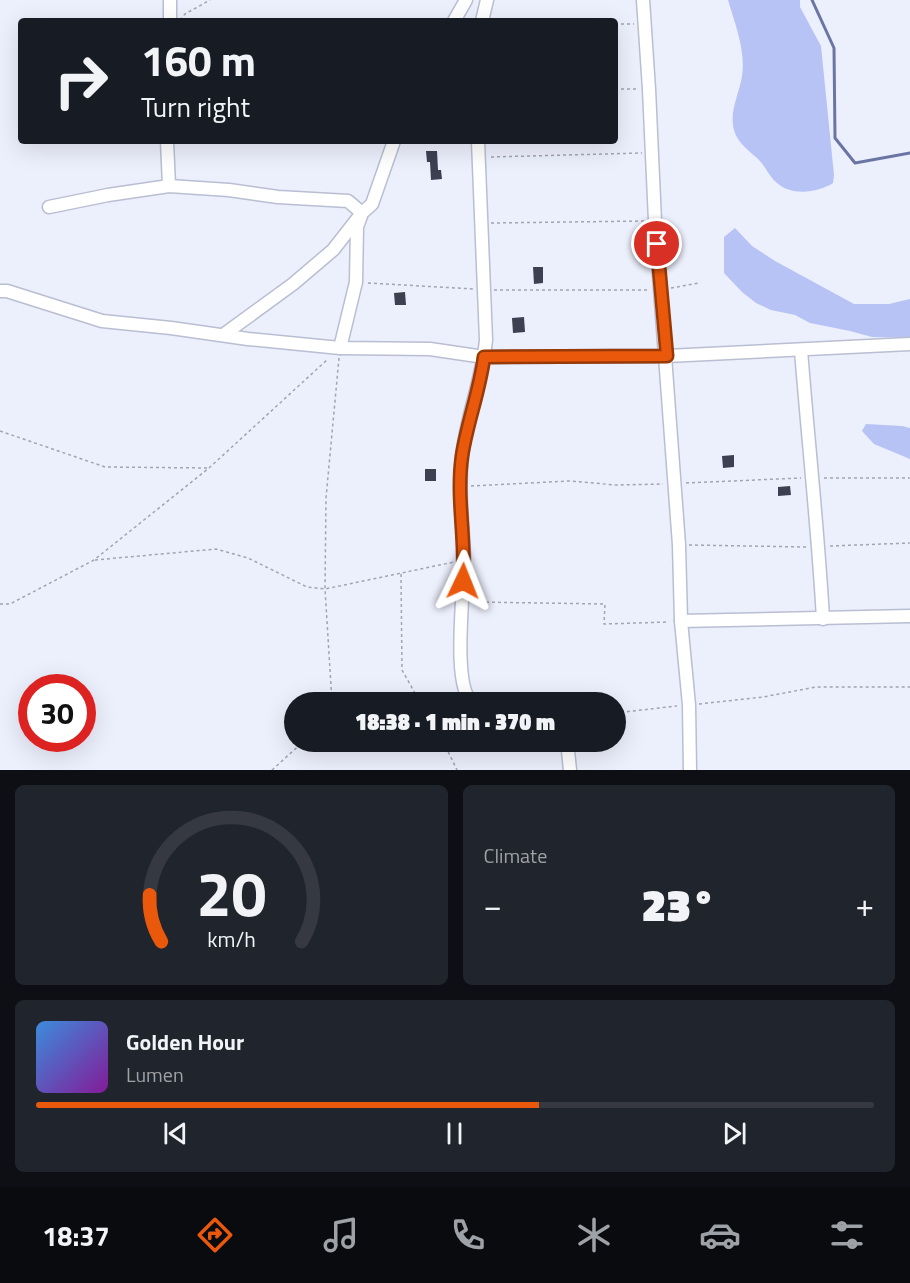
<!DOCTYPE html>
<meta charset="utf-8">
<style>
:root{--surface:#171b24;--page:#20242c;--text:#f1f3f6;--muted:#9ea1a6;--line:#363941;--accent:#ea580c}
body{margin:0;font-family:"Titillium Web",sans-serif;background:var(--page);color:var(--text);height:100vh;display:flex;flex-direction:column;font-size:22px;white-space:nowrap}
*{box-sizing:border-box;margin:0}
p{font-size:20px;color:var(--muted)}
.icon{flex:none;width:33px;height:33px;fill:none;stroke:currentColor;stroke-width:2;stroke-linecap:round;stroke-linejoin:round}
.map{position:relative;height:770px;overflow:hidden}
.drawer{display:flex;flex-direction:column;gap:15px;padding:15px;background:#0d0f14;flex:1}
.drawer>*{flex:none}
.top-card{position:absolute;left:18px;top:18px;width:600px;height:126px;border-radius:6px;box-shadow:0 6px 24px #0002;background:#171b24;color:var(--text);overflow:hidden}
.speed{position:absolute;left:18px;top:674px;display:flex;gap:12px;font-size:30px;font-weight:700;text-align:center}
.speed>*{display:grid;place-content:center;width:78px;height:78px;border-radius:50%;background:var(--surface);box-shadow:0 6px 24px #0002;line-height:1}
.speed .limit{border:9px solid #d22;background:#fff;color:#111}
.pin{position:absolute;display:grid;place-items:center;width:51px;height:51px;color:#fff;margin:-26px;border:3px solid #fff;border-radius:50%;box-shadow:0 2px 6px #0007}
.me{position:absolute;width:66px;margin:-33px;rotate:2deg;stroke-linejoin:round;filter:drop-shadow(0 0 4px #0008)}
.turn{display:flex;align-items:center;gap:21px;height:126px;padding:0 24px;font-size:27px}
.turn .icon{width:78px;height:78px;stroke-width:2.5}
.turn b{display:block;font-size:42px;line-height:51px}
.big{font-size:45px;font-weight:800;line-height:1.1}
.drawer .card{flex:1;display:flex;flex-direction:column;justify-content:center;gap:9px;min-width:0;padding:0 21px;border-radius:9px;background:var(--page)}
.drawer .dial{align-items:center;gap:0}
.dial svg{height:156px;overflow:visible;fill:none;stroke:var(--line);stroke-width:7;stroke-linecap:round;text-anchor:middle}
.dial text{fill:var(--text);stroke:none}
.song{display:flex;align-items:center;gap:18px}
.cover{width:72px;height:72px;border-radius:9px;background:linear-gradient(135deg,hsl(210 70% 55%),hsl(290 70% 35%))}
.played{height:6px;border-radius:3px;background:linear-gradient(90deg,var(--accent) 60%,var(--line) 60%)}
.keys{display:flex;justify-content:space-around;direction:ltr}
.heat{display:flex;justify-content:space-between;align-items:center;font-size:33px;direction:ltr}
.drawer .tiles{flex:1;display:grid;gap:15px;grid-template-columns:1fr 1fr}
.card:last-child{grid-column:span 2}
.trip{position:absolute;left:284px;top:692px;width:342px;height:60px;border-radius:30px;background:var(--surface);box-shadow:0 6px 24px #0002;font-weight:800;line-height:60px;text-align:center}
.dock{display:flex;height:96px;justify-content:space-around;align-items:center;background:#090b0e;color:var(--muted)}
.dock .icon{width:42px;height:42px}
.dock .active{color:var(--accent)}
.dock b{font-size:27px;color:var(--text)}
.map>svg:first-child{display:block}
.green{fill:#b7c3f4}
.lines{fill:none;stroke-linecap:round;stroke-linejoin:round}
.stream{stroke:#6b75a4;stroke-width:3}
.building{fill:#3c4051}
.minor-casing{stroke:#b9bed2;stroke-width:15}
.path{stroke:#a2a4af;stroke-width:1.5;stroke-dasharray:3 3;stroke-linecap:butt}
.minor{stroke:#fff;stroke-width:12}
.route-casing{stroke:#983908;stroke-width:15}
.route{stroke:#ea580c;stroke-width:10}
</style>
<div class="map">
<svg width="910" height="770" viewBox="0 0 910 770">
<rect width="100%" height="100%" fill="#eceffc"/>
<g class="green">
<path d="M 728,0 L 800,0 L 800,7 L 821,46 L 834,175 L 833,183 C 818,193 791,196 777,183 C 770,177 766,168 760,161 C 751,152 737,143 734,130 C 729,111 739,95 742,76 C 746,51 735,24 728,0 Z"/>
<path d="M 735,228 L 752,246 L 775,261 L 854,304 L 889,304 L 910,299 L 910,338 L 872,337 L 850,331 L 810,323 L 795,315 L 771,310 L 756,303 L 742,292 L 724,273 L 724,237 Z"/>
<path d="M 866,424 L 902,426 L 910,428 L 910,459 L 874,444 L 862,431 Z"/>
</g>
<g class="lines">
<path class="stream" d="M 812,0 L 834,48 L 835,138 L 855,163 L 910,153"/>
</g>
<g class="building">
<path d="M 426,151 L 437,151 L 438,170 L 441,170 L 442,179 L 431,180 L 430,162 L 427,162 Z"/>
<path d="M 533,267 L 543,267 L 543,283 L 534,284 Z"/>
<path d="M 405,292 L 406,305 L 395,305 L 394,293 Z"/>
<path d="M 524,317 L 525,332 L 513,333 L 512,318 Z"/>
<path d="M 734,455 L 734,467 L 723,468 L 722,456 Z"/>
<rect x="425" y="469" width="11" height="12"/>
<path d="M 790,486 L 791,495 L 778,496 L 778,487 Z"/>
</g>
<g class="lines">
<defs>
<g id="minor">
<path d="M 170,0 L 170,21"/>
<path d="M 643,0 L 649,89 L 655,221 L 679,545 L 681,621 L 689,705 L 690,770"/>
<path d="M 454,21 L 466,0"/>
<path d="M 482,21 L 487,0"/>
<path d="M 167,141 L 169,186"/>
<path d="M 49,207 L 108,195 L 169,186 L 229,190 L 278,197 L 348,201 L 362,213 L 333,250 L 293,284 L 223,335"/>
<path d="M 0,291 L 7,291 L 102,321 L 171,328 L 248,339 L 340,348 L 430,349 L 484,357 L 667,356 L 910,344"/>
<path d="M 340,348 L 356,282 L 357,227 L 362,213 L 372,204 L 394,141"/>
<path d="M 801,350 C 808,440 818,529 823,619"/>
<path d="M 681,621 L 910,616"/>
<path d="M 472,702 C 451,686 465,585 464,558 C 463,524 458,491 462,457 C 466,418 482,380 486,340 L 478,141"/>
<path d="M 567,741 L 570,770"/>
</g>
</defs>
<use href="#minor" class="minor-casing"/>
<g class="path">
<path d="M 180,20 L 185,14 L 210,0"/>
<path d="M 615,24 L 634,24"/>
<path d="M 615,89 L 639,89"/>
<path d="M 491,157 L 642,153"/>
<path d="M 491,223 L 645,221"/>
<path d="M 368,283 L 474,289"/>
<path d="M 671,288 L 699,283"/>
<path d="M 494,290 L 648,290"/>
<path d="M 0,431 L 105,467 L 209,468"/>
<path d="M 824,478 L 910,478"/>
<path d="M 686,483 L 801,478"/>
<path d="M 471,486 L 569,481 L 616,485 L 663,484"/>
<path d="M 689,545 L 807,547"/>
<path d="M 830,546 L 910,543"/>
<path d="M 95,560 L 216,549 L 248,558 L 307,587 L 325,589 L 454,562"/>
<path d="M 401,574 L 402,670 L 420,702"/>
<path d="M 474,602 L 605,604 L 604,624 L 669,622"/>
<path d="M 0,604 L 10,604 L 94,560 L 209,468 L 328,359"/>
<path d="M 332,702 L 325,589 L 326,498 L 339,358"/>
<path d="M 699,704 L 763,697 L 816,687 L 910,687"/>
<path d="M 615,713 L 677,706"/>
<path d="M 443,741 L 457,770"/>
<path d="M 272,770 L 304,741"/>
</g>
<use href="#minor" class="minor"/>
</g>
<g class="lines">
<defs>
<path id="route" d="M 463,581 C 466,539 456,498 462,456 C 467,423 480,390 484,357 L 667,356 L 657,244"/>
</defs>
<use href="#route" class="route-casing"/>
<use href="#route" class="route"/>
</g>
</svg>
<div class="speed"><div class="limit">30</div></div>
<div class="pin" style="left:657px;top:244px;background:#d93025"><svg class="icon" aria-label="arrive" viewBox="0 0 24 24"><path d="M6 21V4h12l-3 4 3 4H6"/></svg></div>
<svg class="me" style="left:463px;top:581px" viewBox="-20 -20 40 40"><path d="M0-17L14 15 0 8-14 15z" fill="#ea580c" stroke="#fff" stroke-width="4"/></svg>
<div class="trip">18:38 · 1 min · 370 m</div>
<div class="top-card">
<div class="turn"><svg class="icon" aria-label="right" viewBox="0 0 24 24"><path d="M7 20v-9h11M14 6l5 5-5 5"/></svg><div><b>160 m</b>Turn right</div></div>
</div>
</div>
<section class="drawer">
<div class="tiles">
<div class="card dial"><svg viewBox="0 0 100 80">
<path d="M14 69A42 42 0 1 1 86 69"/>
<path d="M14 69A42 42 0 0 1 8 45" stroke="#ea580c"/>
<text x="50" y="56" font-size="32" font-weight="700">20</text>
<text x="50" y="72" font-size="11">km/h</text>
</svg></div>
<div class="card"><p>Climate</p>
<div class="heat"><a>−</a><b class="big">23°</b><a>+</a></div>
</div>
<div class="card">
<div class="song"><i class="cover"></i><div><b>Golden Hour</b><p>Lumen</p></div></div>
<div class="played"></div>
<div class="keys"><svg class="icon" aria-label="previous" viewBox="0 0 24 24"><path d="M18 5L8 12l10 7zM5 5v14"/></svg><svg class="icon" aria-label="pause" viewBox="0 0 24 24"><path d="M8 5v14M16 5v14"/></svg><svg class="icon" aria-label="next" viewBox="0 0 24 24"><path d="M6 5l10 7-10 7zM19 5v14"/></svg></div>
</div>
</div>
</section>
<nav class="dock">
<b>18:37</b>
<svg class="icon active" aria-label="directions" viewBox="0 0 24 24"><path d="M12 3l9 9-9 9-9-9zM9 14v-3h6M13 9l2 2-2 2"/></svg>
<svg class="icon" aria-label="music" viewBox="0 0 24 24"><path d="M9 18V5l10-2v13"/><circle cx="6" cy="18" r="3"/><circle cx="16" cy="16" r="3"/></svg>
<svg class="icon" aria-label="phone" viewBox="0 0 24 24"><path d="M5 4h4l2 5-3 2q2 4 5 5l2-3 5 2v4C11 20 4 13 5 4z"/></svg>
<svg class="icon" aria-label="climate" viewBox="0 0 24 24"><path d="M12 3v18M4 7l16 10M4 17L20 7"/></svg>
<svg class="icon" aria-label="car" viewBox="0 0 24 24"><path d="M5 17H2v-5l4-1 3-4h7l3 4 3 1v5h-3M9 17h6M6 11h13"/><circle cx="7" cy="17" r="2"/><circle cx="17" cy="17" r="2"/></svg>
<svg class="icon" aria-label="filters" viewBox="0 0 24 24"><path d="M4 7h16M4 17h16"/><circle cx="9" cy="7" r="2"/><circle cx="15" cy="17" r="2"/></svg>
</nav>
